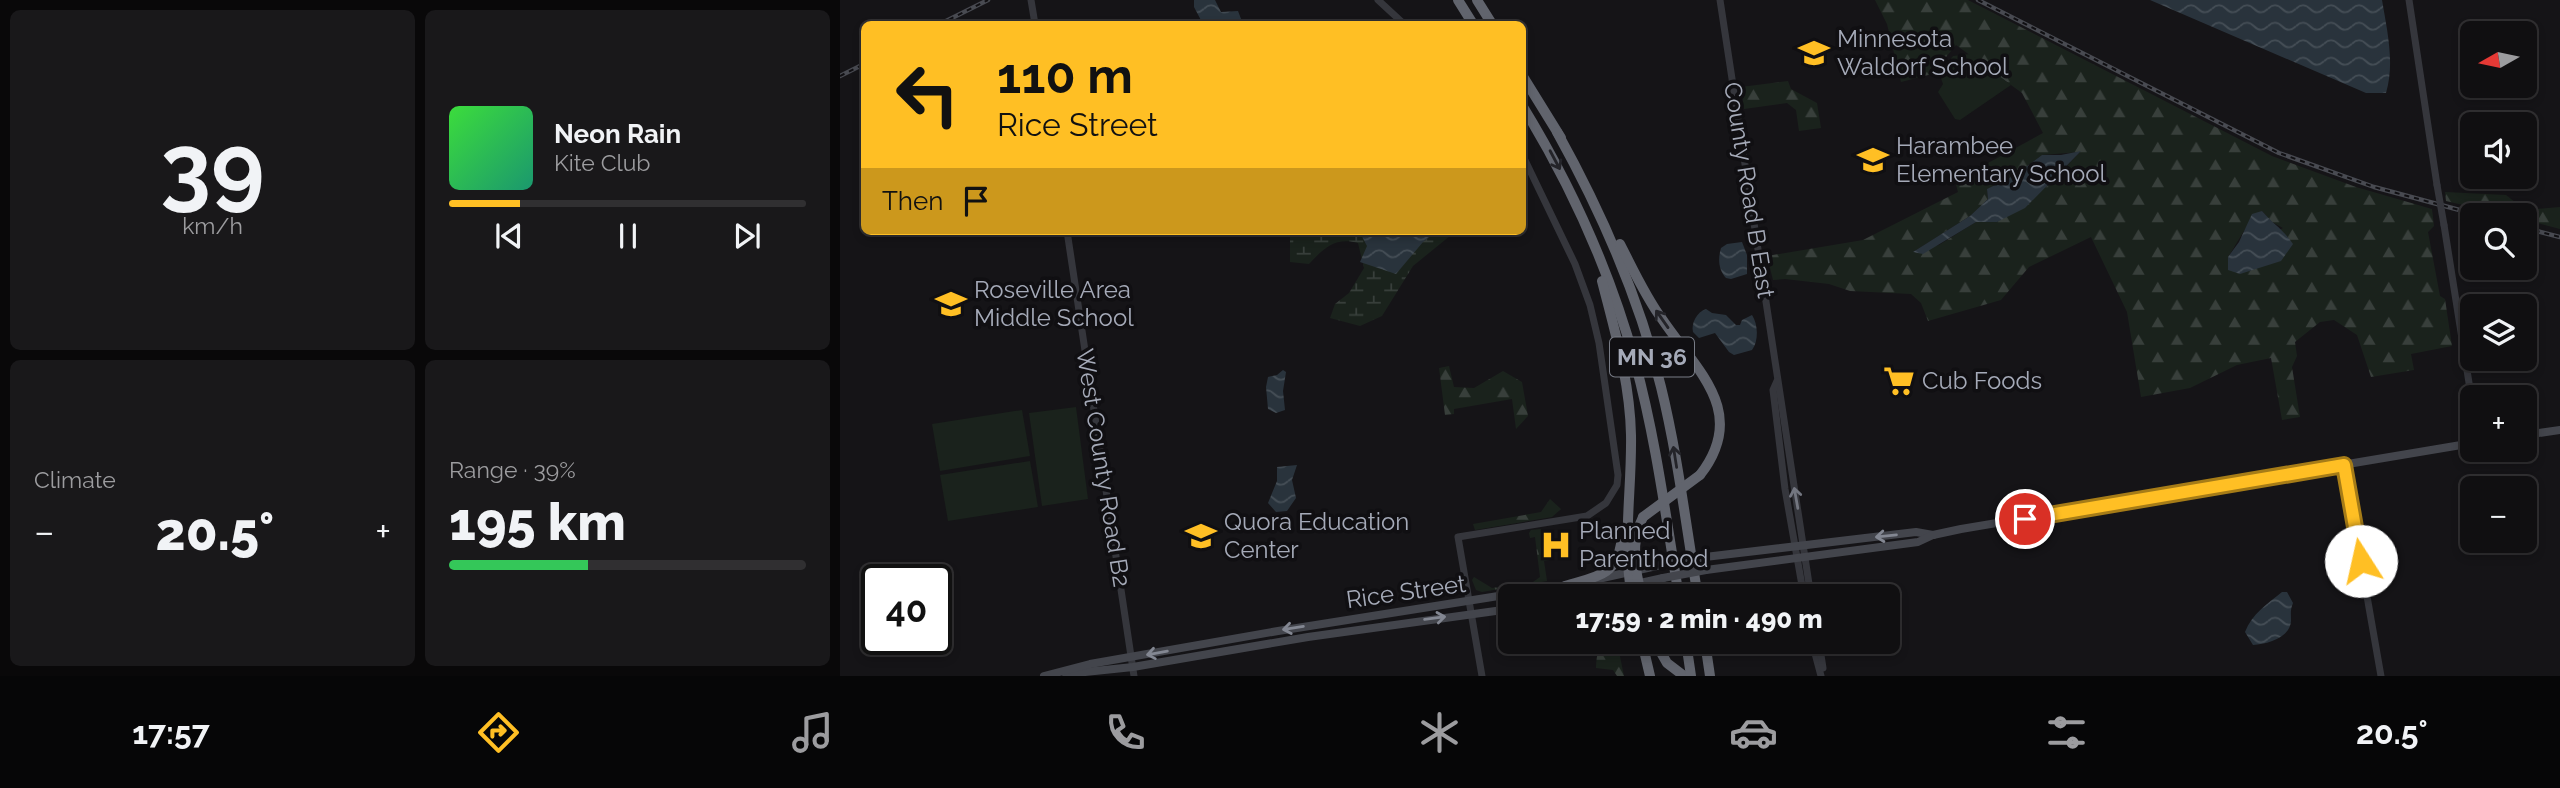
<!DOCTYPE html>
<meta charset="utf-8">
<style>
:root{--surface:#100f11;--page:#19181a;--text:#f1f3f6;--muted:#9c9c9f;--line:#302f31;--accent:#ffbf24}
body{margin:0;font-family:Raleway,sans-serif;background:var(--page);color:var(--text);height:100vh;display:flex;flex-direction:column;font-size:26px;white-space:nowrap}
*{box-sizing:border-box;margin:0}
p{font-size:23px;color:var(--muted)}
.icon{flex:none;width:38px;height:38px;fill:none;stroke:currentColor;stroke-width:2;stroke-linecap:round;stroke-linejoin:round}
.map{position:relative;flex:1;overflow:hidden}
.panel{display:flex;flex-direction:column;gap:10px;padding:10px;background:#090809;width:840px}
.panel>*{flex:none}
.guide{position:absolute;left:21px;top:21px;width:665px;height:214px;border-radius:10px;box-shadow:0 4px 10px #0003,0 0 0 2px var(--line);background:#ffbf24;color:#111;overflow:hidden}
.needle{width:46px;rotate:261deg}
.tools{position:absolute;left:1620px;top:21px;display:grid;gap:14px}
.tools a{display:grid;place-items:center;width:77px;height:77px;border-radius:10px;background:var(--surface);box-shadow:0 4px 10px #0003,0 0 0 2px var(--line);font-size:35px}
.speed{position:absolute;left:21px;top:564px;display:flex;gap:14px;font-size:35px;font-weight:700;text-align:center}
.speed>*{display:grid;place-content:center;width:91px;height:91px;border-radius:50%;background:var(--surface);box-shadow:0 4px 10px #0003,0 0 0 2px var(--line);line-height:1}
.speed .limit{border:4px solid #111;border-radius:10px;background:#fff;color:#111}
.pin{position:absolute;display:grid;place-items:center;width:60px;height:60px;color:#fff;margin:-30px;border:4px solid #fff;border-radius:50%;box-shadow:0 2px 7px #0007}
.me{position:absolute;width:77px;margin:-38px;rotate:350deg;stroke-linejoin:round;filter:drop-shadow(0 0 5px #0008)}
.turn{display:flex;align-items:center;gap:24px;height:147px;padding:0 21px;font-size:32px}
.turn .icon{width:91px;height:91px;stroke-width:2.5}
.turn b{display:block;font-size:49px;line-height:60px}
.then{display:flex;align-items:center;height:66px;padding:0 21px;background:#0003;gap:14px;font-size:26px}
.big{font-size:52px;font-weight:800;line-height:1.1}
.panel .widget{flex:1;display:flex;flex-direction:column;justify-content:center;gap:10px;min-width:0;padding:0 24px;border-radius:10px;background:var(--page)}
.panel .dial{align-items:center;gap:0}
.dial b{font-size:91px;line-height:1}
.song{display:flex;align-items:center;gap:21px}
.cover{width:84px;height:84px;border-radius:10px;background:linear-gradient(135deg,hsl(120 70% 55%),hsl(160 70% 35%))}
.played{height:7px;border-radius:4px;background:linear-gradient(90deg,var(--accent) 20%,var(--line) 20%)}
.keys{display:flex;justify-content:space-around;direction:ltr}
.heat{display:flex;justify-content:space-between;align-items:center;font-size:38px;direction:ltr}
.charge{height:10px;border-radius:5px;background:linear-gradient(90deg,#34c759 39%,var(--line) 0)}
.panel .tiles{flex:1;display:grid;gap:10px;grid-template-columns:repeat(2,1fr)}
.trip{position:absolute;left:658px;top:584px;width:402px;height:70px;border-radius:10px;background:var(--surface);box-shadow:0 4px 10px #0003,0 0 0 2px var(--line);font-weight:800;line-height:70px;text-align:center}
.menu{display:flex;height:112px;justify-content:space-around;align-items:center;background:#060607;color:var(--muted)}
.menu .icon{width:49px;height:49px}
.menu .active{color:var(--accent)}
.menu b{font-size:32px;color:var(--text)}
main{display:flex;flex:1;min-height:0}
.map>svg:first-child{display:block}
.grass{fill:url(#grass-tufts)}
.forest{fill:url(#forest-firs);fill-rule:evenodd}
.wetland{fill:url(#wetland-marsh)}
.garden{fill:#1a221c}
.water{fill:url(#water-waves)}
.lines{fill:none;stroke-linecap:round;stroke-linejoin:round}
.tertiary{stroke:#35363c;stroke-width:7}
.secondary{stroke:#43454c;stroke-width:8}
.motorway{stroke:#61646d;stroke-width:10}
.rail-casing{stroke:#484a51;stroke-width:4.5}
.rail{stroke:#100f12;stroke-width:2;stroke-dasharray:5;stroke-linecap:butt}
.tertiary-bridge{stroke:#35363c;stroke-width:7}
.secondary-bridge{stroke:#43454c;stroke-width:8}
.motorway-bridge{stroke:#61646d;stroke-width:10}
.oneway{stroke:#242429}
.oneway2{stroke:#737680}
.oneway3{stroke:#838792}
.route-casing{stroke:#a67c17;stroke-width:18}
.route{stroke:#ffbf24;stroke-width:12}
.labels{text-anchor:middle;stroke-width:7;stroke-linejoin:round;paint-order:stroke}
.shield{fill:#100f12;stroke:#787c86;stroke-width:2}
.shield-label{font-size:23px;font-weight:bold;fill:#a5aab8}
.poi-label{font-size:24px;fill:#a5aab8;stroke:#100f12;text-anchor:start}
.street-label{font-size:24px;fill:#a5aab8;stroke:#100f12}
</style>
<main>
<section class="panel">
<div class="tiles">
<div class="widget dial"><b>39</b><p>km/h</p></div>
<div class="widget">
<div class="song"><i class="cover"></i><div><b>Neon Rain</b><p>Kite Club</p></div></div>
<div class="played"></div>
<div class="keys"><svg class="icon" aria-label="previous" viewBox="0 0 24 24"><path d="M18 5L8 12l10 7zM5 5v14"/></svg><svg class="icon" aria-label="pause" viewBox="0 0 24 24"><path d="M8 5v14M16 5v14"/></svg><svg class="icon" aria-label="next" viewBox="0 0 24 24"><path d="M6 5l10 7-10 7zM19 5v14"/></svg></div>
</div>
<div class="widget"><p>Climate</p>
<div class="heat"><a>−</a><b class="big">20.5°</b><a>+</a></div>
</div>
<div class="widget"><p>Range · 39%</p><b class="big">195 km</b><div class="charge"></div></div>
</div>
</section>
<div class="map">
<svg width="1720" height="676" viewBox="0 0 1720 676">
<defs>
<pattern id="grass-tufts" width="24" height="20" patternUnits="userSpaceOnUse" patternTransform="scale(1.75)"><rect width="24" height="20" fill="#1a221c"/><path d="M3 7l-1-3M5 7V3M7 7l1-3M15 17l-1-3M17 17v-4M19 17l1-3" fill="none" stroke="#383f3b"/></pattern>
<pattern id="forest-firs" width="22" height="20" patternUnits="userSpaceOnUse" patternTransform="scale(1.75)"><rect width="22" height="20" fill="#1a221c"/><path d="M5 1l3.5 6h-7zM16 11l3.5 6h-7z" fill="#383f3b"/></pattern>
<pattern id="wetland-marsh" width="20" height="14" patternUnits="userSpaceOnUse" patternTransform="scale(1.75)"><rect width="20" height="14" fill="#1a221c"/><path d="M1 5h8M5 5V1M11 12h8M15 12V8" fill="none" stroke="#383f3b"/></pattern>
<pattern id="water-waves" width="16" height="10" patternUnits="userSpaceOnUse" patternTransform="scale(1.75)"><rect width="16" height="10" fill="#29333c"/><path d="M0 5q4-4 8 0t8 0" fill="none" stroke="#454e56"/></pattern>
</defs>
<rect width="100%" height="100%" fill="#151417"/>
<path class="grass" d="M 701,529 L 706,558 L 710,560 L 704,561 L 707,581 L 642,592 L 636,590 L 632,580 L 634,577 L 652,588 L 693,582 L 700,577 L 695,537 L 690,538 L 689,533 L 691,530 Z"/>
<g class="forest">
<path d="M 1035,0 L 1128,0 L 1432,156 L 1516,187 L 1592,209 L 1594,226 L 1588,232 L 1600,296 L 1605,299 L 1612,346 L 1571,354 L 1574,370 L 1531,377 L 1517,335 L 1494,320 L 1480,322 L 1455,342 L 1457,356 L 1452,367 L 1460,417 L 1442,420 L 1431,358 L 1397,365 L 1350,388 L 1301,397 L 1287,312 L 1251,237 L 1189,267 L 1161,300 L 1088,321 L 1081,303 L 1071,294 L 1010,291 L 989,284 L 945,279 L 933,280 L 927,256 L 1023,240 L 1118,192 L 1115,181 L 1203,133 L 1182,93 L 1116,45 L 1092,74 L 1061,82 L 1047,24 ZM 1240,152 L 1210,184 L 1157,221 L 1136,222 L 1099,245 L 1073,252 L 1130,216 L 1148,199 L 1147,189 L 1175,175 L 1202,155 ZM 1422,211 L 1432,222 L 1443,228 L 1388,257 L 1407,226 Z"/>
<path d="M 948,81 L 951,89 L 977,103 L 981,128 L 959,131 L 956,110 L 947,103 L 904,109 L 901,87 Z"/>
<path d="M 1605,192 L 1666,195 L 1685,210 L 1720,207 L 1720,229 L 1685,220 L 1685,215 L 1665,215 L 1606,201 Z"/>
<path d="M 609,366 L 614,387 L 634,388 L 663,371 L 682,382 L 688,416 L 676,429 L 672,399 L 614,409 L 614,414 L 605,415 L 599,368 Z"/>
<path d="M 710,499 L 721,509 L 712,517 L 635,530 L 633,524 L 701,512 Z"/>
<path d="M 770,642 L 777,642 L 784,676 L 777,676 L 773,670 L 756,668 C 757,652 757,651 770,642 Z"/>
</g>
<path class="wetland" d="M 450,231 L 616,231 L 573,266 L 542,316 L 520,326 L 490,318 L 495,304 L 509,293 L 524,268 L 518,243 C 495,237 484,248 469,264 L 450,262 Z"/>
<g class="garden">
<path d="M 1130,54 L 1171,85 L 1120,120 L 1115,119 L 1098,92 L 1103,84 L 1099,73 L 1113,56 Z"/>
<path d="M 236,407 L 248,499 L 202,506 L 189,413 Z"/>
<path d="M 182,410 L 190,456 L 100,471 L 92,424 Z"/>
<path d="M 190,461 L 198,507 L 108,521 L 100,475 Z"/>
</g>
<g class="water">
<path d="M 354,0 L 375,0 L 381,12 L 398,11 L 403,24 L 363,24 L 354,7 Z"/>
<path d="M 1310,0 L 1542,0 C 1547,30 1555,63 1546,93 L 1526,93 Z"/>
<path d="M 1241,151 L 1185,208 L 1157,222 L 1136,222 L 1083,254 L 1073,252 L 1130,216 L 1148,199 L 1147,189 L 1175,175 L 1202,155 L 1221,155 Z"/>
<path d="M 1422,211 C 1433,224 1443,229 1453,244 L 1441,261 L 1400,274 L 1388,270 L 1388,257 L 1399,242 L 1412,214 Z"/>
<path d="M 519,231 L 597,231 L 583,242 L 556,274 L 520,262 L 527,246 Z"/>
<path d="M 902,242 L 907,255 L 907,274 L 891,279 L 886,278 C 878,269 878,258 881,248 L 887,244 Z"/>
<path d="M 866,309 L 872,313 L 886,315 L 896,325 L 900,325 L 902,320 L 912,315 C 918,324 919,341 912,350 L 894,355 L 889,352 L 875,333 L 859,338 L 853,332 C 851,323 857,312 866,309 Z"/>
<path d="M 443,370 L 446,372 L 443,391 L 445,410 L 436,413 L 428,409 L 426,387 L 428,377 L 437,375 Z"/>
<path d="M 457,465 L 452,480 L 456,498 L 447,511 L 436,512 L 428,503 L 437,481 L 437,467 Z"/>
<path d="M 1442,592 L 1447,592 L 1453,603 C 1450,610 1451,614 1451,621 C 1450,638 1427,644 1413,645 L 1405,632 C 1412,614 1427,604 1442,592 Z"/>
</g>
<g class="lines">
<g class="tertiary">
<path d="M 191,0 L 195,24"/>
<path d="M 538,0 L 564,24"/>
<path d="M 880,0 L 971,597"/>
<path d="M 1569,0 L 1597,185"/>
<path d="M 1604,225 L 1633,408"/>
<path d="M 227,231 L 294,676"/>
<path d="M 937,381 L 933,390 L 945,489 L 964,597"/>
<path d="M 1504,465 L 1541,676"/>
<path d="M 972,642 L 981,676"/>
<path d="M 979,642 L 983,668"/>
<path d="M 642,676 L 618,537 L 747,516 L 766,503 L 777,485 L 778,475 L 759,343 L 750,305 L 735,264 L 682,154"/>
</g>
<g class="secondary">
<path d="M 1685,435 L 1720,430"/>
<path d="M 865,557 L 1076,532 L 1093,535"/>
<path d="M 866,570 L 1078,542 L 1093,535 L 1121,529 L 1633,443"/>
<path d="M 758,579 L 821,565"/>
<path d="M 737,597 L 823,578"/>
<path d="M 226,674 L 293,667 L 468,637 L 670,609"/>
<path d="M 204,676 L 250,664 L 438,631 L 728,585"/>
</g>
<g class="motorway">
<path d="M 618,0 L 633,24"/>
<path d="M 637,0 L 652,24"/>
<path d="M 682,75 L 721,138"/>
<path d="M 682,105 C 731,185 770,271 795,362 C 816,439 826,518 839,597"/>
<path d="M 717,132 C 762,213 799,297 821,387 C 838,456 846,527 858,597"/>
<path d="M 780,244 C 793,269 805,296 822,319 C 857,371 909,412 860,475"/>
<path d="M 762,281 C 775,332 790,382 791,435 C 792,490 782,542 792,597"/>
<path d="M 725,586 C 753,577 776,577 781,544"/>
<path d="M 802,597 C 795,571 790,542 803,517"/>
<path d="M 802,642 L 810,676"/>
<path d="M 815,642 L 827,663 L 844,676"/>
<path d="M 846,642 L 851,676"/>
<path d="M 865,642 L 870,676"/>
</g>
<defs>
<g id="rail">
<path d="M 1138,0 L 1439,153 L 1534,187 L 1638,215"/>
<path d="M 100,24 L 148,0"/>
<path d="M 0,76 L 24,64"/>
<path d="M 1685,228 L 1720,237"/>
</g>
</defs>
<use href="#rail" class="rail-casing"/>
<use href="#rail" class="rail"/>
<path class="tertiary-bridge" d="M 1597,185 L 1604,225"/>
<g class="secondary-bridge">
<path d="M 821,565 L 865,557"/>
<path d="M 823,578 L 866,570"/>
</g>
<path class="motorway-bridge" d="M 803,517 L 860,475"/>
</g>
<defs><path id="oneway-shaft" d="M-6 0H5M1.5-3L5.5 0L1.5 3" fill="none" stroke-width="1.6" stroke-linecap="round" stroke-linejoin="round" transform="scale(1.75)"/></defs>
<g class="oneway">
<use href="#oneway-shaft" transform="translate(715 160) rotate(62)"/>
<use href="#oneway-shaft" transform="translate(822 319) rotate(-125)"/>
<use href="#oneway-shaft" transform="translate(835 457) rotate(-99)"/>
</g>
<use class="oneway2" href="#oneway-shaft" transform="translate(956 498) rotate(-100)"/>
<g class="oneway3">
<use href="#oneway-shaft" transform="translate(1046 536) rotate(174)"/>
<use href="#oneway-shaft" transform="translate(595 618) rotate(-7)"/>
<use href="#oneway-shaft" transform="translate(453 628) rotate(171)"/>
<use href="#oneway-shaft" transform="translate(317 653) rotate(170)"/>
</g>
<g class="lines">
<defs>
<path id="route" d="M 1185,519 L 1504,465 L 1521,561"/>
</defs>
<use href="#route" class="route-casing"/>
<use href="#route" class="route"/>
</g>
<defs>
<symbol id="school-bare" viewBox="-9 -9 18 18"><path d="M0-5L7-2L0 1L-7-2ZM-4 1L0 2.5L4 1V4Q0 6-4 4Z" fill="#ffbf24" stroke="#100f12" stroke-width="2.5" paint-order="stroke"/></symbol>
<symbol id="supermarket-bare" viewBox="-9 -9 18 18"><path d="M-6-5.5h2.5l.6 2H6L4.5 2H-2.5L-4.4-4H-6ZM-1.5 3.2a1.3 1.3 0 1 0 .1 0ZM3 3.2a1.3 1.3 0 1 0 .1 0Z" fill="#ffbf24" stroke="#100f12" stroke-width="2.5" paint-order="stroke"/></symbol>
<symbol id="hospital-bare" viewBox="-9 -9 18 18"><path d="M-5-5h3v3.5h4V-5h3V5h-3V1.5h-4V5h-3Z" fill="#ffbf24" stroke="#100f12" stroke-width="2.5" paint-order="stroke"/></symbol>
</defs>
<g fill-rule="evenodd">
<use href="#school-bare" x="952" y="31" width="44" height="44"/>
<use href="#school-bare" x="1011" y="138" width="44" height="44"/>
<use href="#school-bare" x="89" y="282" width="44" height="44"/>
<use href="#supermarket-bare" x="1037" y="359" width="44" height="44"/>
<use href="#school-bare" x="339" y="514" width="44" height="44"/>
<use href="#hospital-bare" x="694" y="523" width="44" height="44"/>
</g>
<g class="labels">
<rect class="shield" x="770" y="337.5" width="84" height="39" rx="5"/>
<g class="shield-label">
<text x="812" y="365">MN 36</text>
</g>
<g class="poi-label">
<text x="997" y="47">Minnesota<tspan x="997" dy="28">Waldorf School</tspan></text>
<text x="1056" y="154">Harambee<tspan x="1056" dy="28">Elementary School</tspan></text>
<text x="134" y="298">Roseville Area<tspan x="134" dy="28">Middle School</tspan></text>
<text x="1082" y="389">Cub Foods</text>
<text x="384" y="530">Quora Education<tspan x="384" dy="28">Center</tspan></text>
<text x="739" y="539">Planned<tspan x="739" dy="28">Parenthood</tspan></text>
</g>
<g class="street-label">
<text transform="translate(909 190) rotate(81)" y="8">County Road B East</text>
<text transform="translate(263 468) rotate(81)" y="8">West County Road B2</text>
<text transform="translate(566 592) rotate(-8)" y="8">Rice Street</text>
</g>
</g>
</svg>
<div class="tools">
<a><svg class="needle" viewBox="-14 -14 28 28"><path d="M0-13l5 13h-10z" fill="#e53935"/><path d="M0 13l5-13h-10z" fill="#9c9c9f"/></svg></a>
<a><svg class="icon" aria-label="sound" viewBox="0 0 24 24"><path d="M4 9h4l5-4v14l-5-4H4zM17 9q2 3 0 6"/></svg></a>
<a><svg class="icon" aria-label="search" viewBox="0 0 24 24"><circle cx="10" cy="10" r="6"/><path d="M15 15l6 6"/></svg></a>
<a><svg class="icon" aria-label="layers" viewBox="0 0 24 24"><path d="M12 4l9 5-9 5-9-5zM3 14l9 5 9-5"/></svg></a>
<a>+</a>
<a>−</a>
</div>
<div class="speed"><div class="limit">40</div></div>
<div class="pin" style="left:1185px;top:519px;background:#d93025"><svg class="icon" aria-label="arrive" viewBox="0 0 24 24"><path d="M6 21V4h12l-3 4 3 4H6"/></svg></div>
<svg class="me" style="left:1521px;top:561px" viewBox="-20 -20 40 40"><circle r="19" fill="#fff"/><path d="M0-13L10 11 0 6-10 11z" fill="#ffbf24"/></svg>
<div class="trip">17:59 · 2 min · 490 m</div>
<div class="guide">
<div class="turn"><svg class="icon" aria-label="left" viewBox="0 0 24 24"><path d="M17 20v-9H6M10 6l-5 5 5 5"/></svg><div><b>110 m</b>Rice Street</div></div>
<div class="then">Then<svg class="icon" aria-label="arrive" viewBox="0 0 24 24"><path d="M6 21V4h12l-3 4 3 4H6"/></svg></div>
</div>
</div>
</main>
<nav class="menu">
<b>17:57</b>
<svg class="icon active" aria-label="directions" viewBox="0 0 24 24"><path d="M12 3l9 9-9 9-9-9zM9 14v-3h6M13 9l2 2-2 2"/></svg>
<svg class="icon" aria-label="music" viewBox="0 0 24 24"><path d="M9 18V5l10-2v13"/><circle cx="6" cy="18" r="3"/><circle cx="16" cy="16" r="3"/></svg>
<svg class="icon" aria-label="phone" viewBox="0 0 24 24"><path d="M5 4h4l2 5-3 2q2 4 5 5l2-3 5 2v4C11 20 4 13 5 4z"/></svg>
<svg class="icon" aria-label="climate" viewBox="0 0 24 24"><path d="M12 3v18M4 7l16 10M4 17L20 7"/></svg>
<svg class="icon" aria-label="car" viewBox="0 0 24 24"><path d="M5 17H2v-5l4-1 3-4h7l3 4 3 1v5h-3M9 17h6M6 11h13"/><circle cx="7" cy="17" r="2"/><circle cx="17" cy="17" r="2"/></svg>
<svg class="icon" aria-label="filters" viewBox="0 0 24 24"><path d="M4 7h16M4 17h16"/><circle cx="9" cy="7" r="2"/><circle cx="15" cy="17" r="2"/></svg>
<b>20.5°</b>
</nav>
